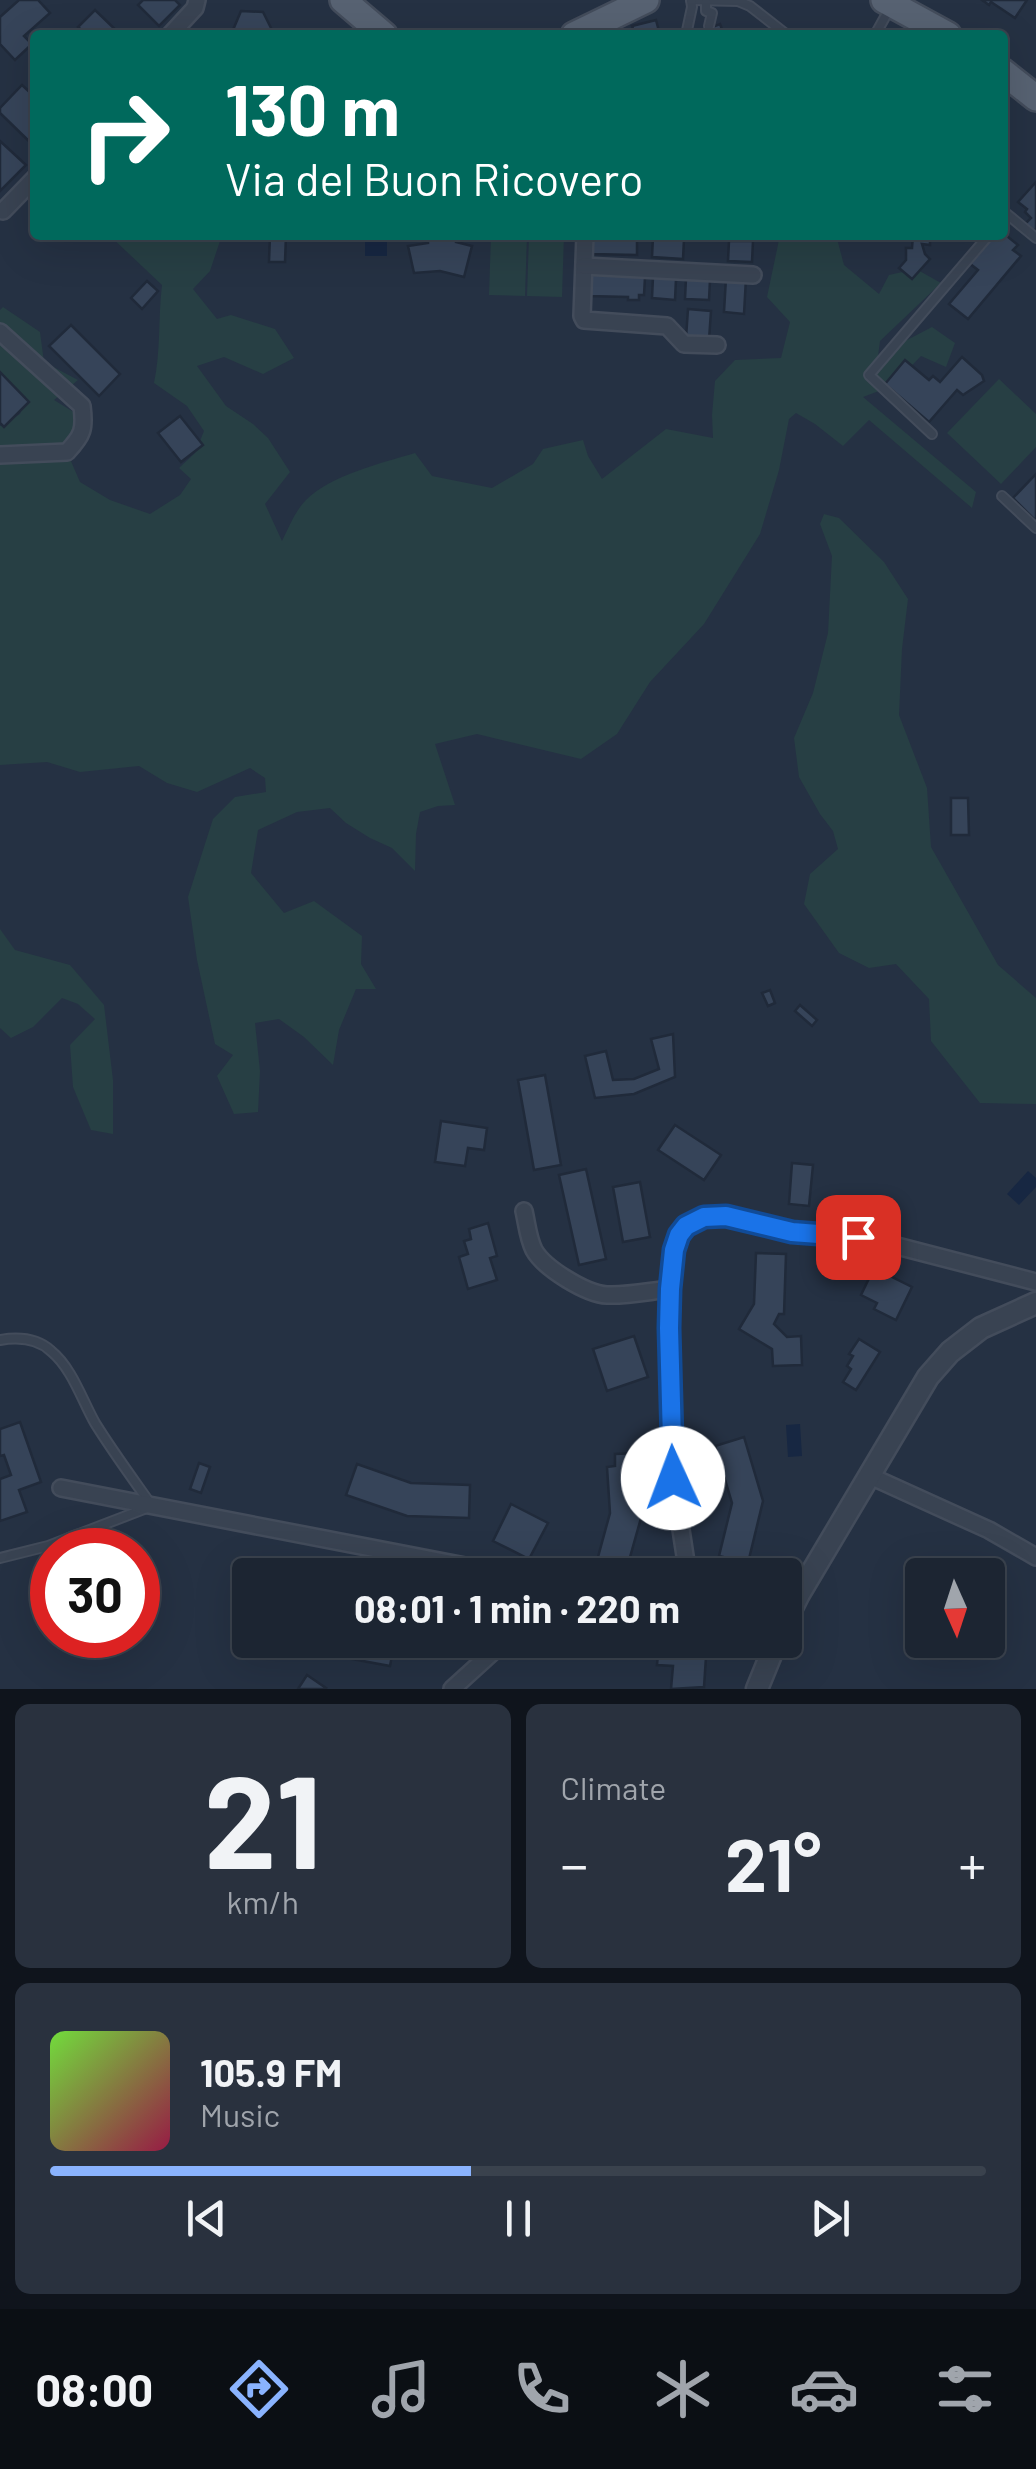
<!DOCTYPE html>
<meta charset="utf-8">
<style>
:root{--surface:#1c2532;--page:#29313e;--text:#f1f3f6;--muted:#a0a5ac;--line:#3a424d;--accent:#8ab3fe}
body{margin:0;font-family:Barlow,sans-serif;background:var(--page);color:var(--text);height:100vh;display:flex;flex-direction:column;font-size:38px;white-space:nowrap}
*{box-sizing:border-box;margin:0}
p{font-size:32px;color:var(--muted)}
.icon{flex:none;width:55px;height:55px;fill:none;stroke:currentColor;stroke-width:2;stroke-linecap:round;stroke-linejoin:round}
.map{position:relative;height:1689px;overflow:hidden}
.details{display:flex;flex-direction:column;gap:15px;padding:15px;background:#0f141c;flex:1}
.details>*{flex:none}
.top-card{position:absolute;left:30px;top:30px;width:978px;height:210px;border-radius:10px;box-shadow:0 10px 40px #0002,0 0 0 2px var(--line);background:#00695c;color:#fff;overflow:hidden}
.needle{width:65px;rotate:177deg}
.tools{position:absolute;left:905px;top:1558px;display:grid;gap:20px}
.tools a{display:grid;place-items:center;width:100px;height:100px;border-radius:10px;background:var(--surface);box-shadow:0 10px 40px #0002,0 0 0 2px var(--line);font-size:50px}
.speed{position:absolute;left:30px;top:1528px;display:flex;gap:20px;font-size:50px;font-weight:700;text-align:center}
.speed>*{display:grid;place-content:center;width:130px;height:130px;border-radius:50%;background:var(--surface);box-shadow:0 10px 40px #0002,0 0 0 2px var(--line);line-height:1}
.speed .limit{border:15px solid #d22;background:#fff;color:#111}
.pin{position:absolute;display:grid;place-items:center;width:85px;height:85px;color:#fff;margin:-42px;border-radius:20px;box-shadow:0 5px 15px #0006}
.me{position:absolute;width:110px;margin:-55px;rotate:358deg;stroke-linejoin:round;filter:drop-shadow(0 0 8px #0008)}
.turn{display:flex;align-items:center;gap:35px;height:210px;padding:0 30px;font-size:45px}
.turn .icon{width:130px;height:130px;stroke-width:2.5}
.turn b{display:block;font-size:70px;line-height:85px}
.big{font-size:75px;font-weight:700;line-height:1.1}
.details .card{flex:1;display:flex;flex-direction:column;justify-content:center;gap:15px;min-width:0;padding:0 35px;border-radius:15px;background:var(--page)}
.details .dial{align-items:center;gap:0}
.dial b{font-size:130px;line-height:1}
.song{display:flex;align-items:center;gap:30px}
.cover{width:120px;height:120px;border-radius:15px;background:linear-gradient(135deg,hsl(100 70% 55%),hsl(340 70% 35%))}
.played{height:10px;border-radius:5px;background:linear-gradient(90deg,var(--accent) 45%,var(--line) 45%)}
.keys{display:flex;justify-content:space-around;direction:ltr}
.heat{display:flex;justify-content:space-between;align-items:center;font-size:55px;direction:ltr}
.details .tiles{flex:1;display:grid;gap:15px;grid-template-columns:1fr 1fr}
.card:last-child{grid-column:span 2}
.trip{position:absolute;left:232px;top:1558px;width:570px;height:100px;border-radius:10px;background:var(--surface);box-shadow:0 10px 40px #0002,0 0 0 2px var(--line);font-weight:700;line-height:100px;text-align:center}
.menu{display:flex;height:160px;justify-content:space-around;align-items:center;background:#0b0f14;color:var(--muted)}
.menu .icon{width:70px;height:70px}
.menu .current{color:var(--accent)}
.menu b{font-size:45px;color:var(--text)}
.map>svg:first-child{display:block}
.green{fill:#273f44}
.water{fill:#172742}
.building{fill:#364459;stroke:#202a3a;stroke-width:2.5}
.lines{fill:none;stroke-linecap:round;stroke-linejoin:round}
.service-casing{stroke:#434c5b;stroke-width:12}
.minor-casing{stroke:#434c5b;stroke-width:20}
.tertiary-casing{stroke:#434c5b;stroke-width:25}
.primary-casing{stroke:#434c5b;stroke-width:30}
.path{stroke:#40585b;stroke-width:2.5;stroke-dasharray:8 8;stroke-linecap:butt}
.service{stroke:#394352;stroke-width:8}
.minor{stroke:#394352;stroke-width:15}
.tertiary{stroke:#394352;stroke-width:20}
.primary{stroke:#576272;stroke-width:25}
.route-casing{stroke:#114b97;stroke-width:25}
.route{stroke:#1a73e8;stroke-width:18}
</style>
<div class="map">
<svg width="1036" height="1689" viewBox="0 0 1036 1689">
<rect width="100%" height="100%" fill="#253143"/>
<g class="green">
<path d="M 109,235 L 222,235 L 210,271 L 193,289 L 217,319 L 231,315 L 275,329 L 294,358 L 263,374 L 224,357 L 197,366 L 226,406 L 253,424 L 268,438 L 290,472 L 265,504 L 282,541 C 289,527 295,511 306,500 C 331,475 382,463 415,453 L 432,476 L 492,488 L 533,464 L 543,449 L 583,440 L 588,456 L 602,479 L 666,429 L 713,438 L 712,415 L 715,381 L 735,360 L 781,358 L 790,322 L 767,297 L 780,235 L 836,235 L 844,265 L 879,294 L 889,275 L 916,269 L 941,283 L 880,341 L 877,364 L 886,351 L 932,327 L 955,343 L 946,367 L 921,356 L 892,386 L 863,397 L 976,492 L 972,508 L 869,420 L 843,446 L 815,424 L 796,413 L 789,419 L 779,470 L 760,534 L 704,624 L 650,682 L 617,734 L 581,759 L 477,734 L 435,744 L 455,805 L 438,806 L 420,812 L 416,834 L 415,871 L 392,848 L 370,838 L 346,823 L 330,808 L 297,812 L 258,830 L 251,873 L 284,913 L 314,901 L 362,936 L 361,964 L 376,989 L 356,989 L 339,1030 L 333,1065 L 304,1037 L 279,1019 L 255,1023 L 260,1071 L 258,1112 L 234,1114 L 217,1076 L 233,1055 L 215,1044 L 197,960 L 188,897 L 213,819 L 235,797 L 266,792 L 265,778 L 250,768 L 197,792 L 167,783 L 139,766 L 80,772 L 47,762 L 0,765 L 0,426 L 20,414 L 26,397 L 4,378 L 0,381 L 0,310 L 3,307 L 40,332 L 44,362 L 78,380 L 54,400 L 85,419 L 67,452 L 80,482 L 110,500 L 150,514 L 180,495 L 191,479 L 179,468 L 195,453 L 204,431 L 187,406 L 154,383 C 161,350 158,318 162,285 Z"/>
<path d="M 491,235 L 527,235 L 525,296 L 489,295 Z"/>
<path d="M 529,235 L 564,235 L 562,297 L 527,296 Z"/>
<path d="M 999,379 L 1036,414 L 1036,447 L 1001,484 L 947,433 Z"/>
<path d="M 824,514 L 839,518 L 884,562 L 908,599 L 902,649 L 899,715 L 927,788 L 931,847 L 998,965 L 1036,998 L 1036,1104 L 980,1103 L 931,1041 L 929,999 L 896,964 L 869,968 L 839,953 L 804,904 L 810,874 L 838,849 L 833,831 L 820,814 L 799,777 L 794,738 L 813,693 L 828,633 L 832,556 L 820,524 Z"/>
<path d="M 0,929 L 15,950 L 70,965 L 104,1005 L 113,1080 L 113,1134 L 91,1130 L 73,1087 L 70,1045 L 95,1019 L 78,1004 L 62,998 L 33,1027 L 11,1038 L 0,1028 Z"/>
</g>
<g class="water">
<rect x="365" y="235" width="22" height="21"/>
<path d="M 1028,1171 L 1036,1178 L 1036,1187 L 1019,1205 L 1007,1194 Z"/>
<path d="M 800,1424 L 802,1456 L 788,1457 L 786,1425 Z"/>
</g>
<g class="building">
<path d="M 19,0 L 38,0 L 50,13 L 24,36 L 32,44 L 15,60 L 0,44 L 0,17 Z"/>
<path d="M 143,0 L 175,0 L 180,5 L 159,26 L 138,5 Z"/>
<path d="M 982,0 L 1027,0 L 1015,18 L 991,2 L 989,5 Z"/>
<path d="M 95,10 L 121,35 L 87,35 L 78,27 Z"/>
<path d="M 241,11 L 263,12 L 272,30 L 269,35 L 236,35 L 233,30 Z"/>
<path d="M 656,20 L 660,35 L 635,35 L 632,26 Z"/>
<path d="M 720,24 L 724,35 L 700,35 L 699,32 Z"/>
<path d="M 22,85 L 35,97 L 35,147 L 0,113 L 0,108 Z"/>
<path d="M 0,141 L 26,165 L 0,191 Z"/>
<path d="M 1036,182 L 1036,229 L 1032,233 L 1024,225 L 1031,218 L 1025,212 L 1027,209 L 1018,202 Z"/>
<path d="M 1002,232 L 1018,245 L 1013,250 L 1021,256 L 968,319 L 949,304 L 978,270 L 969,263 L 993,235 L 1002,235 Z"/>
<path d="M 270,235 L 286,235 L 285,262 L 269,262 Z"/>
<path d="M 428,235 L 456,235 L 456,242 L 472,246 L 464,277 L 440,271 L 414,273 L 408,246 L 428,243 Z"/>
<path d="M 593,235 L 637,235 L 637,255 L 592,254 Z"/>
<path d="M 913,235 L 930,235 L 930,245 L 922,244 L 925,254 L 930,259 L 912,279 L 899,268 L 906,260 L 906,248 L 912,248 Z"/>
<path d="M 653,237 L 684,239 L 683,259 L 652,257 Z"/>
<path d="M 729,241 L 753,241 L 752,262 L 728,261 Z"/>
<path d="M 589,274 L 645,277 L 644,295 L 639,295 L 639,300 L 628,300 L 628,297 L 588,296 Z"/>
<path d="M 653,277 L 676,279 L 675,300 L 652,298 Z"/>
<path d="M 686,278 L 710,280 L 709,300 L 685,299 Z"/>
<path d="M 726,278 L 746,278 L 744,314 L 724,312 Z"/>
<path d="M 147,281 L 158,291 L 142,309 L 131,298 Z"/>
<path d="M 688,309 L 711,311 L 709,340 L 686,338 Z"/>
<path d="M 71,325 L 120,374 L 99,396 L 49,346 Z"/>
<path d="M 962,357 L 982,375 L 984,381 L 963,395 L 957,390 L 929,422 L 885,384 L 905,360 L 929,380 L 933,376 L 940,382 Z"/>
<path d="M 0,372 L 29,402 L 4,427 L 0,423 Z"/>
<path d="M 180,416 L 203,445 L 181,462 L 158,433 Z"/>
<path d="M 1036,474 L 1036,521 L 1013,498 Z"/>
<path d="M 951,798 L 968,798 L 969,835 L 951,835 Z"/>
<path d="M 770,990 L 775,1003 L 768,1006 L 762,993 Z"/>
<path d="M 800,1005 L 817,1020 L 812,1026 L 795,1011 Z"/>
<path d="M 673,1034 L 675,1077 L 634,1094 L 595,1098 L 585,1056 L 606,1051 L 613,1080 L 634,1079 L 659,1069 L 651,1039 Z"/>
<path d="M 545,1075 L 561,1165 L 534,1170 L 518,1080 Z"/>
<path d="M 441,1121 L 487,1128 L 484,1150 L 468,1148 L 465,1166 L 435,1162 Z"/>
<path d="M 675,1125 L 721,1155 L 704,1180 L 658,1150 Z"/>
<path d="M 792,1163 L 813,1165 L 809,1206 L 789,1204 Z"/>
<path d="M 586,1169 L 606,1259 L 579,1265 L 559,1175 Z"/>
<path d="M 640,1182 L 650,1237 L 623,1242 L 613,1187 Z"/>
<path d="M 488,1223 L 497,1256 L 490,1258 L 497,1280 L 468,1289 L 459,1257 L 468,1254 L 464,1241 L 471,1239 L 469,1229 Z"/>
<path d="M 756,1253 L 786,1254 L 784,1314 L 779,1314 L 774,1324 L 787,1337 L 801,1336 L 802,1365 L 773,1366 L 772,1349 L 739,1329 L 754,1304 Z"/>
<path d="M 874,1268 L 912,1287 L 896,1320 L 874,1309 L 877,1303 L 861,1295 Z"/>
<path d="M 634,1336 L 648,1377 L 607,1391 L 593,1349 Z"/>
<path d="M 859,1339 L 880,1352 L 856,1390 L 843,1382 L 851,1369 L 847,1366 L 853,1356 L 849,1354 Z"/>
<path d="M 20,1422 L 41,1482 L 19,1490 L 27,1512 L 0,1521 L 0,1479 L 11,1475 L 4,1455 L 0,1456 L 0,1429 Z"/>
<path d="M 744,1437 L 763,1501 L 748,1563 L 719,1556 L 732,1503 L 715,1446 Z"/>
<path d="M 637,1453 L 641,1518 L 625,1575 L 623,1575 L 604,1570 L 607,1559 L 598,1557 L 610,1513 L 607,1467 L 615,1466 L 615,1454 Z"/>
<path d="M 199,1463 L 210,1467 L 201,1493 L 190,1489 Z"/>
<path d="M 357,1464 L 411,1483 L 470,1485 L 469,1518 L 407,1516 L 346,1495 Z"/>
<path d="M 511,1504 L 548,1523 L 529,1559 L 493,1541 Z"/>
<path d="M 356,1640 L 395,1640 L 390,1666 L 352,1659 Z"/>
<path d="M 659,1643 L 692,1645 L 691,1656 L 706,1657 L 704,1687 L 671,1689 L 673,1666 L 657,1665 Z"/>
<path d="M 307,1675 L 326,1688 L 325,1689 L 298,1689 Z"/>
</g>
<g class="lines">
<defs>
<g id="service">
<path d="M 691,0 L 738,1 L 750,6 L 787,35"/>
<path d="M 706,1 L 706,11 L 712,13 L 709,26"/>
<path d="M 686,35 L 692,7 L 691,0"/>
<path d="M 875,35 L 890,8"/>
<path d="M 1002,219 L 1007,214 L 1036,238"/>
<path d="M 932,434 L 869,375 L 989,235"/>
<path d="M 1002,496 L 1036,528"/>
<path d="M 0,1340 C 18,1337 37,1338 51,1351 C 72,1368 82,1400 95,1423 C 113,1452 133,1479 152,1506 L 48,1546 L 0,1558"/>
</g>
<g id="minor">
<path d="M 170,35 L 195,8 L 197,0"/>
<path d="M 3,211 L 35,178"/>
<path d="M 585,235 L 582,316 L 584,320 L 667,326 L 684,344 L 717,345"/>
<path d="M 584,266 L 753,275"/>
<path d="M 0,332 L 82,406 C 85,429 83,435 67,452 L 0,455"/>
<path d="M 524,1211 C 527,1224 528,1238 534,1250 C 544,1268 586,1294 607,1295 C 628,1296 650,1291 670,1289"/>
<path d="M 870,1476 L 989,1530 L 1036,1557"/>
<path d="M 61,1488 L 511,1575"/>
<path d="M 688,1575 L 673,1478 L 669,1328 L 672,1259 L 677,1241 L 685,1226 L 704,1217 L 726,1216 L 792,1231 L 866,1238 L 1036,1282"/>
<path d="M 452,1689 L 506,1640"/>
</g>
<g id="tertiary">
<path d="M 785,1622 L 799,1594 L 928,1377 L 950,1352 L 981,1328 L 1036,1303"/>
<path d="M 757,1689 L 777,1640"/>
</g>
<g id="primary">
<path d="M 343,0 L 384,35"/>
<path d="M 884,0 L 948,35"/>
<path d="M 574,35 L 646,0"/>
<path d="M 1002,71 L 1036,98"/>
</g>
</defs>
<use href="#service" class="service-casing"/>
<use href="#minor" class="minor-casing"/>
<use href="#tertiary" class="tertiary-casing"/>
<use href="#primary" class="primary-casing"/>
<path class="path" d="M 693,1502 L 725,1502"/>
<use href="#service" class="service"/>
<use href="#minor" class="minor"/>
<use href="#tertiary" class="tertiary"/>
<use href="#primary" class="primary"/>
</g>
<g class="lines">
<defs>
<path id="route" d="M 673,1478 L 669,1328 L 670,1289 L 674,1250 L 679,1235 L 686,1226 L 704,1217 L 726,1216 L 792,1232 L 858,1237"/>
</defs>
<use href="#route" class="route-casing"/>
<use href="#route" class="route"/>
</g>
</svg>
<div class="tools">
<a><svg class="needle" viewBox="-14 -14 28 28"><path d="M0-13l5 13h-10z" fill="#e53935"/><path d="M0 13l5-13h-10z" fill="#a0a5ac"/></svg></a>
</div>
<div class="speed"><div class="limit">30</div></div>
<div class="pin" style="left:858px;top:1237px;background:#d93025"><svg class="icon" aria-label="arrive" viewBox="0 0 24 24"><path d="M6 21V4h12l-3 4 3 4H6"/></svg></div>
<svg class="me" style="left:673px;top:1478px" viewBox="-20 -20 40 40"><circle r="19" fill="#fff"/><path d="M0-13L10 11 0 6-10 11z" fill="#1a73e8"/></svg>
<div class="trip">08:01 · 1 min · 220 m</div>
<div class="top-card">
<div class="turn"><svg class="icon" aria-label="right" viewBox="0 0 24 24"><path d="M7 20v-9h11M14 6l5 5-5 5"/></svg><div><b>130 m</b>Via del Buon Ricovero</div></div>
</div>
</div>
<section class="details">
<div class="tiles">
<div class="card dial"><b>21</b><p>km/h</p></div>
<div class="card"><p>Climate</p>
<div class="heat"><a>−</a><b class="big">21°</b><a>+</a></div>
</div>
<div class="card">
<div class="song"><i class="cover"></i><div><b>105.9 FM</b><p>Music</p></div></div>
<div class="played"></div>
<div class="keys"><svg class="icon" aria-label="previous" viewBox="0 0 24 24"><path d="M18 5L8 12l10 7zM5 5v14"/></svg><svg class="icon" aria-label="pause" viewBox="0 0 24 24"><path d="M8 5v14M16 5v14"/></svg><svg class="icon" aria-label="next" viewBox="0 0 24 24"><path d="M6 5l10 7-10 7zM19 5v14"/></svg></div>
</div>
</div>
</section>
<nav class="menu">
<b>08:00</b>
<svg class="icon current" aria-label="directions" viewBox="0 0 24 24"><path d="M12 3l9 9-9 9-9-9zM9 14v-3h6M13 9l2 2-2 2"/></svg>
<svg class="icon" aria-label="music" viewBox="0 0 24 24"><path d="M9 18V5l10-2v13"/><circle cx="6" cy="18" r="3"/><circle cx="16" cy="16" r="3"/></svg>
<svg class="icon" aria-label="phone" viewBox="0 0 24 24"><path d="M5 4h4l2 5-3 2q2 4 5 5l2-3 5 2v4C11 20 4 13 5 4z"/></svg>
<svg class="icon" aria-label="climate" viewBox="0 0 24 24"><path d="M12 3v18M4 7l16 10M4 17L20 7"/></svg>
<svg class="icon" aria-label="car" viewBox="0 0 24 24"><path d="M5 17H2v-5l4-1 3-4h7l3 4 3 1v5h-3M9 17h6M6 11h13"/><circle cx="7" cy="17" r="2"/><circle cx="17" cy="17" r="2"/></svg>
<svg class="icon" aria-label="filters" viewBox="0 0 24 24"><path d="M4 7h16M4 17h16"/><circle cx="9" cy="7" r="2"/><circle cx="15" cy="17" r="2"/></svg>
</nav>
